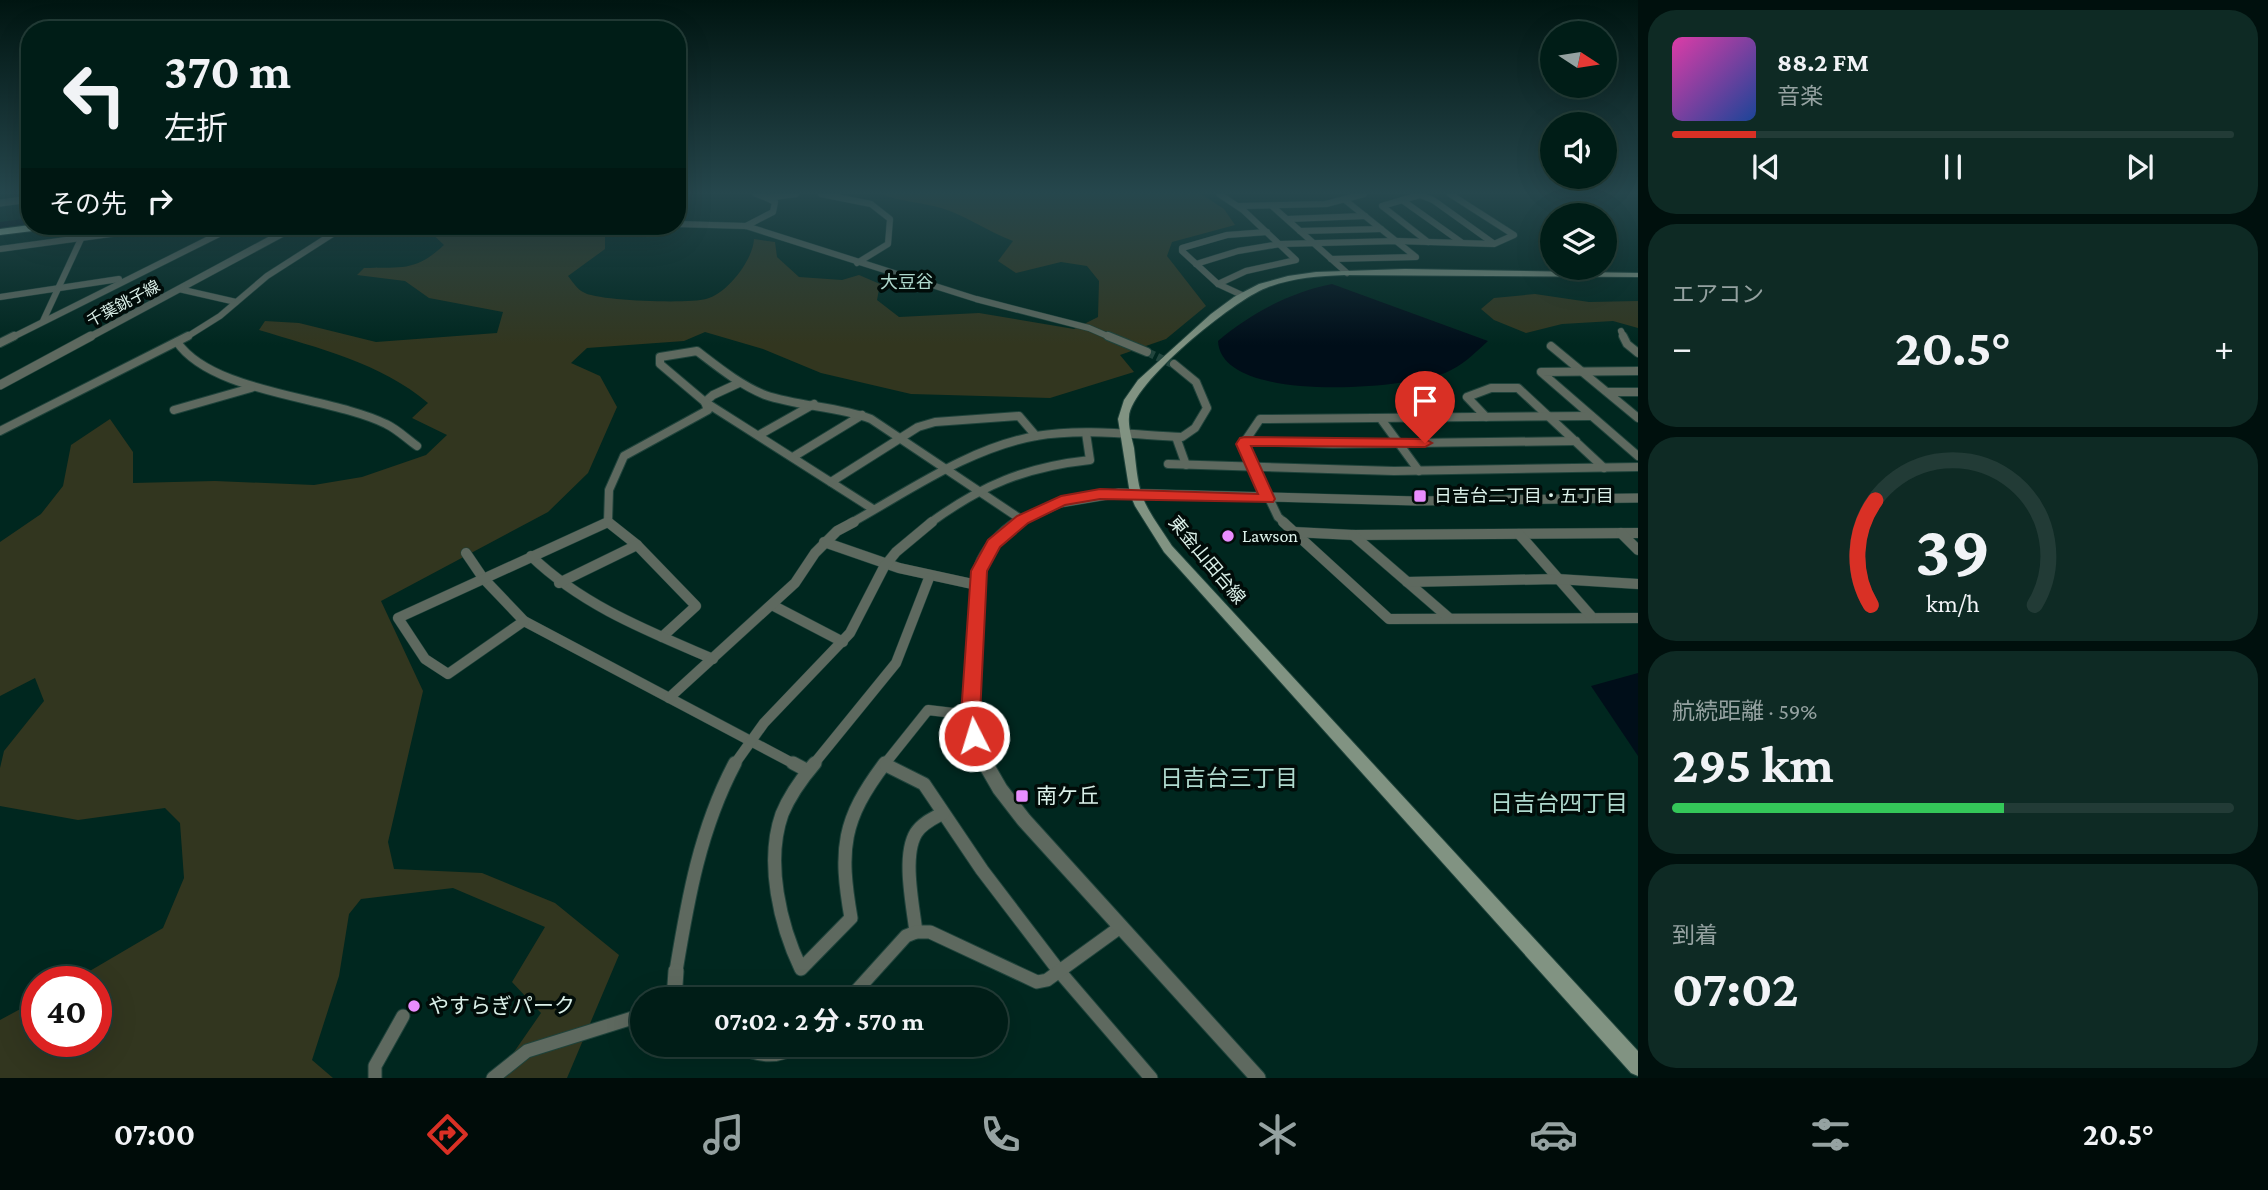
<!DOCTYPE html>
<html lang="ja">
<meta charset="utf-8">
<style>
:root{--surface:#001d17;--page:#0e2a24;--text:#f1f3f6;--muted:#95a2a1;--line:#223b36;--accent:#d93025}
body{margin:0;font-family:"Crimson Pro","Noto Sans JP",serif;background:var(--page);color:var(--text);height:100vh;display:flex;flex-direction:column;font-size:26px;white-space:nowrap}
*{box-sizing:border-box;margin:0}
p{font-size:23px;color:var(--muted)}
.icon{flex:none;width:38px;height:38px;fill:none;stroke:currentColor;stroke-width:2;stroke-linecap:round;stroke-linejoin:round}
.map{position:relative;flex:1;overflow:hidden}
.details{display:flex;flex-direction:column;gap:10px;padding:10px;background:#00100d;width:630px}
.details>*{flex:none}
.hud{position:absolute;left:21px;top:21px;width:665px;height:214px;border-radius:28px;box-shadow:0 7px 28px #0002,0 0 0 2px var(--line);background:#001d17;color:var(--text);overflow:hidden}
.needle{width:46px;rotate:102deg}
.fabs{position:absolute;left:1540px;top:21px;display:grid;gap:14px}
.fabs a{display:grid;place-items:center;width:77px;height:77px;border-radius:50%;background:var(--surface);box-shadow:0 7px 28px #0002,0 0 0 2px var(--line);font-size:35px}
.speed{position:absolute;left:21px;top:966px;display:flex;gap:14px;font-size:35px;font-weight:700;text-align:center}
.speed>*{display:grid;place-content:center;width:91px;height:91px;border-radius:50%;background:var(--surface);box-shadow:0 7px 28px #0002,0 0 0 2px var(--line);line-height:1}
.speed .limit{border:10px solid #d22;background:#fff;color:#111}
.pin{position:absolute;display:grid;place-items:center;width:60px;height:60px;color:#fff;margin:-72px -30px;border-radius:50% 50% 50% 0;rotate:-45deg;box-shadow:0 0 7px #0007}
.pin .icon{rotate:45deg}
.me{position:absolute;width:77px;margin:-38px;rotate:355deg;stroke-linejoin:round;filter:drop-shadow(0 0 5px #0008)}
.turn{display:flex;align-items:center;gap:24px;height:147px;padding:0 28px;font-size:32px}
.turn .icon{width:91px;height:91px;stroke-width:2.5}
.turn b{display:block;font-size:49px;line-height:60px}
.then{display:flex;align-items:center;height:66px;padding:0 28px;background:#0003;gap:14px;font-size:26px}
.big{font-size:52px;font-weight:700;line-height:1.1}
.details .widget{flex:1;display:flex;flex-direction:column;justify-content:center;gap:10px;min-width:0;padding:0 24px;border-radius:28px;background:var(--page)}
.details .dial{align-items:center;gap:0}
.dial svg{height:182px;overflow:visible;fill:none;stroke:var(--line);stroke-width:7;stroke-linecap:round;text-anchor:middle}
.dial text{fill:var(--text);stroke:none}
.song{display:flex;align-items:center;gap:21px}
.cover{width:84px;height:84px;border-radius:10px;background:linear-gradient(135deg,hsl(320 70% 55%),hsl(220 70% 35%))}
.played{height:7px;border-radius:4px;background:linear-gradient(90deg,var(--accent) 15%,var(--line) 15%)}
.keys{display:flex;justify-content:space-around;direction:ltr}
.heat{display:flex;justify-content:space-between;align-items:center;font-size:38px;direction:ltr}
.charge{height:10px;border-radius:5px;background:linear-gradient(90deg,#34c759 59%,var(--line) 0)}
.trip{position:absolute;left:630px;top:987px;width:378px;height:70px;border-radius:35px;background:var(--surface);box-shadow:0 7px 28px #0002,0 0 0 2px var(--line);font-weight:700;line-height:70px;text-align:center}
.tabs{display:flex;height:112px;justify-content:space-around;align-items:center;background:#000c09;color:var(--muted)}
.tabs .icon{width:49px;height:49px}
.tabs .active{color:var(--accent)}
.tabs b{font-size:32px;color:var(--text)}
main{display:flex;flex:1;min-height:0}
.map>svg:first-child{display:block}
.green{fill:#32361f}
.water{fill:#000e19}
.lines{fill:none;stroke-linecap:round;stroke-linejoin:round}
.river{fill:#000e19;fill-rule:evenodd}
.minor-tunnel{stroke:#21453d;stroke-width:8;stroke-dasharray:8 3.5;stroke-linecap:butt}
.minor-far3-casing{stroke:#1f433b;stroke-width:7}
.minor-far2-casing{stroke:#1f433b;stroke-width:10}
.minor-far1-casing{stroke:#1f433b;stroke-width:11}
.minor-casing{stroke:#1f433b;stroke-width:15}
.tertiary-far3-casing{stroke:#1f433b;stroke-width:8}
.tertiary-far2-casing{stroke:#1f433b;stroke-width:10}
.tertiary-far1-casing{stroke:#1f433b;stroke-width:13}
.tertiary-casing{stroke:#1f433b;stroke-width:17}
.secondary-casing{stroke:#1f433b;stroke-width:2}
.trunk-casing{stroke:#1f433b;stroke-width:2}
.minor-far3{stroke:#5e695f;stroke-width:6}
.minor-far2{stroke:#5e695f;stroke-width:8}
.minor-far1{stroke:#5e695f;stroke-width:10}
.minor{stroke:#5e695f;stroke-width:13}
.tertiary-far3{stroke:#5e695f;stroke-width:7}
.tertiary-far2{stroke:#5e695f;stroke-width:9}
.tertiary-far1{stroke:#5e695f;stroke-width:11}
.tertiary{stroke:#5e695f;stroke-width:15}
.secondary{fill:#819382;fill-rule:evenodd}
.trunk{fill:#a8c2aa;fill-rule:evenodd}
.route{fill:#d93025;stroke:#8d1f18;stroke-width:2}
.poi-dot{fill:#e98dfe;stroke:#010c09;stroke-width:2.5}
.labels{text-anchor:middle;stroke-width:7;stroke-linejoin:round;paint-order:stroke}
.far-street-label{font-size:16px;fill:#dbf0e9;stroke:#010c09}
.far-quarter-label{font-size:18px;fill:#afd9cd;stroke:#010c09}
.poi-label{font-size:18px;fill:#dbf0e9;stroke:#010c09;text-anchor:start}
.street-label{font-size:18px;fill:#dbf0e9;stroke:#010c09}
.near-poi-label{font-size:21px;fill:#dbf0e9;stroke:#010c09;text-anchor:start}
.near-neighbourhood-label{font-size:23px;fill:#afd9cd;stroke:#010c09}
</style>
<main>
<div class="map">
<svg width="1638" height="1078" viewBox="0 0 1638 1078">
<rect width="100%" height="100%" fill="#00271f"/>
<g class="green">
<path d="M 881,194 L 1201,194 L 1224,209 L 1235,225 L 1172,242 L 1167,256 L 1206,306 L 1166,339 L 1120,355 L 1134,372 L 1050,398 L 911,394 L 821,373 L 763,349 L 705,332 L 684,341 L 587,348 L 571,363 L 600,376 L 617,407 L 588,473 L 548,512 L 381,601 L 423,691 L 388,842 L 394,869 L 482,873 L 555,903 L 619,955 L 567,1078 L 496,1078 L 541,1013 L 512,982 L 545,927 L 453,888 L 361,899 L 349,914 L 339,976 L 312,1060 L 333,1078 L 0,1078 L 0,1020 L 37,1000 L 37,1041 L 96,1041 L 96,982 L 71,982 L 163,928 L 184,878 L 180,823 L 165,808 L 78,820 L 0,806 L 0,768 L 4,751 L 44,701 L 35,678 L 0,696 L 0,542 L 41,514 L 63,486 L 71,445 L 110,419 L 133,452 L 133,483 L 215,481 L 314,485 L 362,477 L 426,455 L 447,435 L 412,418 L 428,403 C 381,363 318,348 259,330 L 265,321 L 299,323 L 376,342 L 497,333 L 503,312 L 429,298 L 405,281 L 357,275 L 364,268 C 401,267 415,272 444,245 L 424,226 L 543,226 L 536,230 L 549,235 L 605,236 L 605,249 L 568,276 C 572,281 577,289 583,292 C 595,301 689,304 706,299 C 727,294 753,260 754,239 L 775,242 L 777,257 L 799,277 L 842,280 L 859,275 L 880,284 L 877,300 L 899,317 L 979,313 L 1074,329 L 1098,317 L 1099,281 L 1087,266 L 1061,262 L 1016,273 L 998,261 L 1013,241 C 989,232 963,214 941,208 C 921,202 901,202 881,194 Z"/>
<path d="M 1535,294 L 1589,302 L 1638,301 L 1638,328 L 1613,321 L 1562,324 L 1526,333 L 1494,320 L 1481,309 L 1494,298 Z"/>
</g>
<g class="water">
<path d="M 1332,284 L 1488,341 C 1475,353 1462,366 1445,373 C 1405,389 1221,405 1218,341 C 1251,313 1291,292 1332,284 Z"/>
<path d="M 1638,673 L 1638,756 L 1591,686 Z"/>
</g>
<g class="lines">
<path class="river" d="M 30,218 L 30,224 L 0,228 L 0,222 Z"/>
<path class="minor-tunnel" d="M 1147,352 L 1172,364"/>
<defs>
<g id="minor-far3">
<path d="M 756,194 L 767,198 L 796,194"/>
<path d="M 821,194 L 871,204 L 890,219 L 888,244 L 857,263"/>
<path d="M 1423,194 L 1382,206 L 1428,242"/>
<path d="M 1420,195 L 1433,200 L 1493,243"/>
<path d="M 1402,200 L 1461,242"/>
<path d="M 1239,206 L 1326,204 L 1364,194"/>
<path d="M 1272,206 L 1347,273"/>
<path d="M 1288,219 L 1365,216"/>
<path d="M 677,224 L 746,226 L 976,299 L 1089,328 L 1112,338"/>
<path d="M 746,226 L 773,212 L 775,202 L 767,198"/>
<path d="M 1300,231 L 1381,229"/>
<path d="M 0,249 L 169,226"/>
<path d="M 1331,259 L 1416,257 L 1345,200"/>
<path d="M 1196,264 L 1238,251 L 1280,244 L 1397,241 L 1494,244 L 1514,235 L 1450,194"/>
<path d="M 1218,284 L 1246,271 L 1296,260 L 1243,210 L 1219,194"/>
<path d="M 179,289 L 236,302"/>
<path d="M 1244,296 L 1218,284 L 1182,251 L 1182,248 L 1227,235 L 1267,232"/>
<path d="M 0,297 L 119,279"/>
<path d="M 43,321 L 87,226"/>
<path d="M 1621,331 L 1624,338"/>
<path d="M 11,338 L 235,226"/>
<path d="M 185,338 L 220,316 L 267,276 L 345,226"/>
</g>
<g id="minor-far2">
<path d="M 1108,336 L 1147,352"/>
<path d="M 1623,336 L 1627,344 L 1638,353"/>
<path d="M 177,342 C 213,394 329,396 386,424 C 397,429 407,439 417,446"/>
<path d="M 0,343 L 14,336"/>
<path d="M 1551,346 L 1638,418"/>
<path d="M 1638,371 L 1541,372 L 1638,456"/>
<path d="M 1608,392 L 1638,392"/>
<path d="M 705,402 L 713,395 L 739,383"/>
<path d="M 174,410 L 251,388"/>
<path d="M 1486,417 L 1467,397 L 1491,388 L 1518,388 L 1604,468"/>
<path d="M 1381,419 L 1419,471"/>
<path d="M 0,431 L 188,336"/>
<path d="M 759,435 L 814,404"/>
<path d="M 1176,437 L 1186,465"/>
<path d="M 1245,441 L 1333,444 L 1576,441"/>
<path d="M 793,457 L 862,415"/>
<path d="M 1168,464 L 1394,471 L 1638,467"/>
<path d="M 831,482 L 918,427 L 935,422 L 1019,416 L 1036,436"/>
<path d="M 873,509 L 705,402 L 660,364 L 660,357 L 697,351 C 718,367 740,385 765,395 C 800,407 837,406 871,419 L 1022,520"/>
<path d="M 608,522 L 609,490 L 624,456 L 708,410 L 705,402"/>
<path d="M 605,523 L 608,522"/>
<path d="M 851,523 C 909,491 969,448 1036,436 C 1083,428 1135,435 1182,437 L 1195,428 L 1207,408 L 1196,382 L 1174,364"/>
<path d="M 930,523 C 982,485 1025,467 1090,460 L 1086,433"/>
<path d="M 1285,523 L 1278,517 L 1243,444 L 1260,419 L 1591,416"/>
</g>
<g id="minor-far1">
<path d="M 608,522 L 637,545 L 696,606 L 662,637"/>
<path d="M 1283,522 L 1389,619 L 1638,618"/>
<path d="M 1294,532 L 1353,535 L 1638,533"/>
<path d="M 1621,533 L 1638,550"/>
<path d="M 1519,534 L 1591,616"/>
<path d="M 1353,535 L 1449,618"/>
<path d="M 824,542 L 899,568 L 977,585"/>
<path d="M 466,553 L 483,578 L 524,621 L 796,765"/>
<path d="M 531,556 C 583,606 648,631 713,659"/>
<path d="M 1407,582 L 1557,579 L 1638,584"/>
<path d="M 559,583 L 637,545"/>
<path d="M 772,605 L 843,642"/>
<path d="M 524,621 L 448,674 L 425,659 L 398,618 L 608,522"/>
<path d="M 669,698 L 795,583 L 815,553 L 837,531 L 854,522"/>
<path d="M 734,765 L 764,723 L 850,633 L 884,567 L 896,552 L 932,522"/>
<path d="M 813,765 L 896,663 L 929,578"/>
<path d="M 884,765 L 928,710 L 970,715"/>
</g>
<g id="minor">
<path d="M 793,763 L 808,771"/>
<path d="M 815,763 C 803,777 789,797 782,814 C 765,862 780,925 801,969 L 851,918 C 839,849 842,820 885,763"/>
<path d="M 886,765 L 924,784 L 982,870 L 1059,971 L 1151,1078"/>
<path d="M 916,932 C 913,906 902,856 916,833 C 922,823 934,818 943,813"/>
<path d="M 676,971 C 688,898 700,829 735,763"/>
<path d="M 849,999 L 906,936 L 916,932 L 930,932 L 1037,982 L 1047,980 L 1119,928"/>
<path d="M 733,1045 C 757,1055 776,1061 798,1045"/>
<path d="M 375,1078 L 375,1066 L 403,1016"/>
<path d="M 493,1078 L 527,1051 L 642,1015"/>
</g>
<g id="tertiary-far3">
<path d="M 0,203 L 30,199"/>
<path d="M 88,338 L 296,226"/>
</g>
<g id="tertiary-far2">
<path d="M 0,385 L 91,336"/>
<path d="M 1016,523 L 1060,503 L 1119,493 L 1416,501 L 1638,498"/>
</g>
<path id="tertiary-far1" d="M 986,765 C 962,718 971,665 975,615 C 976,598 975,578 982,561 C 990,545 1003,532 1018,522"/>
<g id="tertiary">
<path d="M 985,763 L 1000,789 L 1024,820 L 1258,1078"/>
<path d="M 674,999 L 676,971"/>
</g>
<path id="secondary" d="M 1405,269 L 1638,273 L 1638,277 L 1344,275 C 1318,276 1291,278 1266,288 C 1234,300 1131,383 1129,417 C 1128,427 1132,438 1134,448 C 1136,464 1137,481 1142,496 C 1149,514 1162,530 1172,546 L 1638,1051 L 1638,1076 L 1631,1073 L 1164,552 L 1135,506 L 1130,494 L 1118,419 L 1124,400 L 1138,380 L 1211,314 L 1234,297 L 1259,284 L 1288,276 L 1316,272 Z"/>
<path id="trunk" d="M 30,225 L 54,226 L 49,229 L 0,235 L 0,229 Z"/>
</defs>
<use href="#minor-far3" class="minor-far3-casing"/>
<use href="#minor-far2" class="minor-far2-casing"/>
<use href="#minor-far1" class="minor-far1-casing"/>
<use href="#minor" class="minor-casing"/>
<use href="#tertiary-far3" class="tertiary-far3-casing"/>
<use href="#tertiary-far2" class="tertiary-far2-casing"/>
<use href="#tertiary-far1" class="tertiary-far1-casing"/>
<use href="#tertiary" class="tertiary-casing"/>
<use href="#secondary" class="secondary-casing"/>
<use href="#trunk" class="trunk-casing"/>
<use href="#minor-far3" class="minor-far3"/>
<use href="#minor-far2" class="minor-far2"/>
<use href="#minor-far1" class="minor-far1"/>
<use href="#minor" class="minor"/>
<use href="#tertiary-far3" class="tertiary-far3"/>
<use href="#tertiary-far2" class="tertiary-far2"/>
<use href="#tertiary-far1" class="tertiary-far1"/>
<use href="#tertiary" class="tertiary"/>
<use href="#secondary" class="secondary"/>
<use href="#trunk" class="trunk"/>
</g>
<linearGradient id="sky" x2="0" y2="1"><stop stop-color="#001511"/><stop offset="0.56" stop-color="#26474d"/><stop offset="1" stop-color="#26474d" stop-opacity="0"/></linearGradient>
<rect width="1638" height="345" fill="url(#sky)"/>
<path class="route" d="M 1245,437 L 1425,439 L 1432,443 L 1425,447 L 1251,446 L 1275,499 L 1273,502 L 1100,499 L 1065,505 L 1028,523 L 1000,547 L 987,571 L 980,715 L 984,736 L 981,741 L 974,744 L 967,741 L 961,715 L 971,571 L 988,540 L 1017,516 L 1061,496 L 1100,489 L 1258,494 L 1236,444 L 1240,438 Z"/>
<g class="poi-dot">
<rect x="1413" y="489" width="14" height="14" rx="3.5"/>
<circle cx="1228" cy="536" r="7"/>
<rect x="1015" y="789" width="14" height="14" rx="3.5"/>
<circle cx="414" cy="1006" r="7"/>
</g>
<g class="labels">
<g class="far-street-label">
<text transform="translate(123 303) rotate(-28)" y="6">千葉銚子線</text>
</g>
<g class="far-quarter-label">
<text x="907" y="288">大豆谷</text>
</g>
<g class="poi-label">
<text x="1434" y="502">日吉台二丁目・五丁目</text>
<text x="1242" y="542">Lawson</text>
</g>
<g class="street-label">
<text transform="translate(1207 560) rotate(50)" y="6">東金山田台線</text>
</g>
<g class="near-poi-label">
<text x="1036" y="803">南ケ丘</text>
<text x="428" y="1013">やすらぎパーク</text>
</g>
<g class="near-neighbourhood-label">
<text x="1229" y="786">日吉台三丁目</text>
<text x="1559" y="811">日吉台四丁目</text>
</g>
</g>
</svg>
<div class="fabs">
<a><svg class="needle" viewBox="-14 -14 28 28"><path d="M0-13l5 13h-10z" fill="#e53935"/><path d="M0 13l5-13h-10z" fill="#95a2a1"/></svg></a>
<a><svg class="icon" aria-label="sound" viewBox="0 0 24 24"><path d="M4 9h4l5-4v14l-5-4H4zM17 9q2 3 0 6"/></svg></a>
<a><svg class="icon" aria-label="layers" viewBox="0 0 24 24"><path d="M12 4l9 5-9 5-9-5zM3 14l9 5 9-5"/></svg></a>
</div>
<div class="speed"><div class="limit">40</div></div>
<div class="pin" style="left:1425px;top:443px;background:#d93025"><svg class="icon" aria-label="arrive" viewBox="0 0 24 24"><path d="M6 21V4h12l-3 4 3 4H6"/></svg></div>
<svg class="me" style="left:974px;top:736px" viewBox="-20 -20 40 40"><circle r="17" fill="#d93025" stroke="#fff" stroke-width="3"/><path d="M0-11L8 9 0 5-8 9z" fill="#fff"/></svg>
<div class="trip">07:02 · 2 分 · 570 m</div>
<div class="hud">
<div class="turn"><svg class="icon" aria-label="left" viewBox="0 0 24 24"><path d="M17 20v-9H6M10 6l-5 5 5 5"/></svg><div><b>370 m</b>左折</div></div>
<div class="then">その先<svg class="icon" aria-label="right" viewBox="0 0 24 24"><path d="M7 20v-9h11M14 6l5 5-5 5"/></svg></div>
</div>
</div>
<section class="details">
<div class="widget">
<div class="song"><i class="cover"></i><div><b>88.2 FM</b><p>音楽</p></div></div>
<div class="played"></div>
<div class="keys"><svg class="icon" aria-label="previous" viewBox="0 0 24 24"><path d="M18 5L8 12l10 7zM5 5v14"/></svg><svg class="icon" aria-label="pause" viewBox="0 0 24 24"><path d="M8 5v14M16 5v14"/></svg><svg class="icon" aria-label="next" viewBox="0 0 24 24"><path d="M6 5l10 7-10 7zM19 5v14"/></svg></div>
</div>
<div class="widget"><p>エアコン</p>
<div class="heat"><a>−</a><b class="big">20.5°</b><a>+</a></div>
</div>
<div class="widget dial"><svg viewBox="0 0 100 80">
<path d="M14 69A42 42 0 1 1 86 69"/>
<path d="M14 69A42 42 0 0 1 16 23" stroke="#d93025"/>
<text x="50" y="56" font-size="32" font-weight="700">39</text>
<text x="50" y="72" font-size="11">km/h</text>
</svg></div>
<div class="widget"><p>航続距離 · 59%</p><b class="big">295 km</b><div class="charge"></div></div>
<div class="widget"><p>到着</p><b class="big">07:02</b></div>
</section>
</main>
<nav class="tabs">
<b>07:00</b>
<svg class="icon active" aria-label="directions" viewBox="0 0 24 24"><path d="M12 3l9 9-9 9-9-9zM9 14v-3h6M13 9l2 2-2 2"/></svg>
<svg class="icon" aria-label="music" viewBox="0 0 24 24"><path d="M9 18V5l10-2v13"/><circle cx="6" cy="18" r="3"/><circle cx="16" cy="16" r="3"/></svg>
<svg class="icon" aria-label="phone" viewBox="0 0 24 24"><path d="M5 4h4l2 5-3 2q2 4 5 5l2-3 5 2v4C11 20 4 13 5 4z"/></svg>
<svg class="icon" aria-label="climate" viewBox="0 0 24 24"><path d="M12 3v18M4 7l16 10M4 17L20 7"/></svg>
<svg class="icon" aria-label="car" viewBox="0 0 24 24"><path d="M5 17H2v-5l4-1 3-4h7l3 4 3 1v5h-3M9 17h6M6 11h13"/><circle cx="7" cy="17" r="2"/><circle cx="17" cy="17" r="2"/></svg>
<svg class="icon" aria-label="filters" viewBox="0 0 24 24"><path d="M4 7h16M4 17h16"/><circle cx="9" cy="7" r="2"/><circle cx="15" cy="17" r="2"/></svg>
<b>20.5°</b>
</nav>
